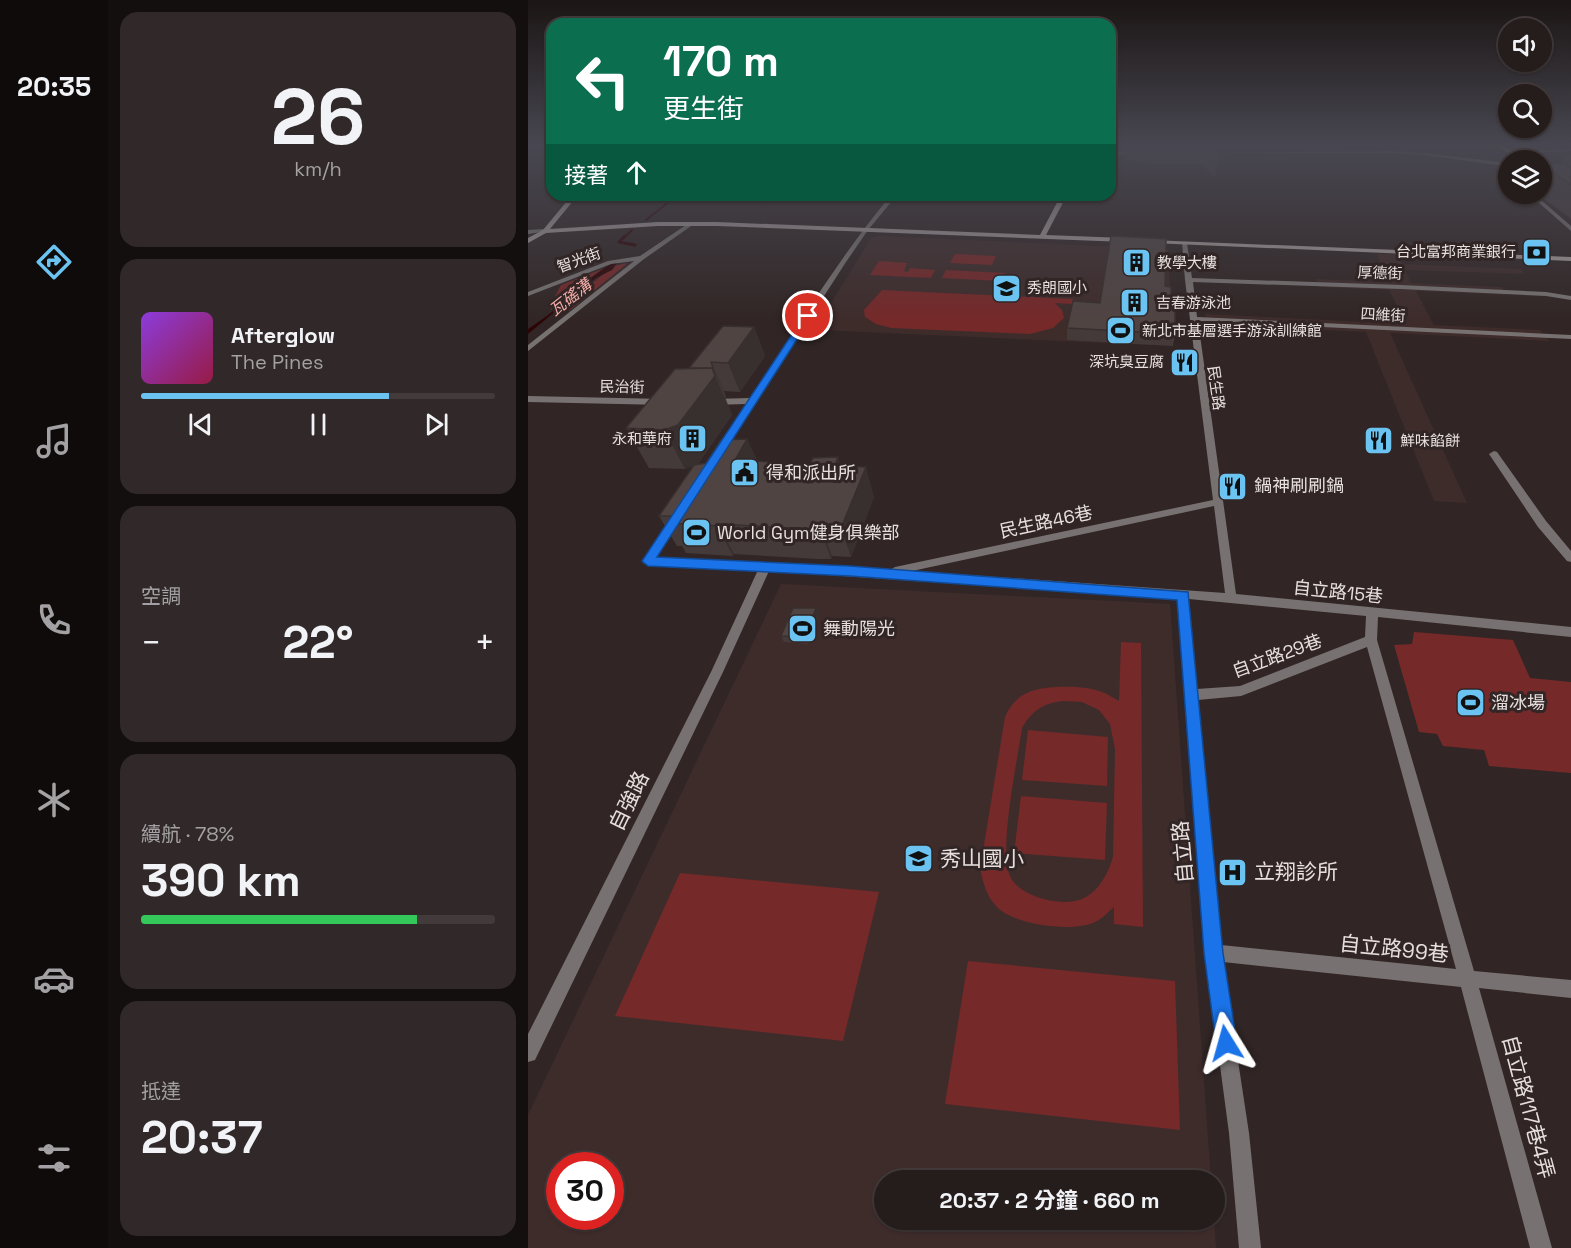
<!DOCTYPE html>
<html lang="zh-TW">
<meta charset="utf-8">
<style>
:root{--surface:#251c1c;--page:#312929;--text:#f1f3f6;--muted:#a3a1a3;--line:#423a3b;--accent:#6bc3f2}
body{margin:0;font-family:"Space Grotesk","Noto Sans TC",sans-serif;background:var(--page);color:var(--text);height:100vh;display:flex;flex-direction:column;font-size:22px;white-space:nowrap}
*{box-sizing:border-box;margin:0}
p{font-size:20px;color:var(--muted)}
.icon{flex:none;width:33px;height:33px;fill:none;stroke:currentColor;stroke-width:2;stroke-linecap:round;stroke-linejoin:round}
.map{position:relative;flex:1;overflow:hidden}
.panel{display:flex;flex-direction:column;gap:12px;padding:12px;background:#140f0f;width:420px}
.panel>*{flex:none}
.guide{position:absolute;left:18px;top:18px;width:570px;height:183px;border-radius:18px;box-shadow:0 2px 4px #0004,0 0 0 2px var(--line);background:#0b6e4f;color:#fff;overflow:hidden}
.tools{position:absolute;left:970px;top:18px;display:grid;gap:12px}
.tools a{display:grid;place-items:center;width:54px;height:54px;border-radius:50%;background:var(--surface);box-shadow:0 2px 4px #0004,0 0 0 2px var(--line);font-size:30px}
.speed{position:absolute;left:18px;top:1152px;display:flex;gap:12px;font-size:30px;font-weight:700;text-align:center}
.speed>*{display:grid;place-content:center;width:78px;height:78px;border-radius:50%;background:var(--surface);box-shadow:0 2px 4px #0004,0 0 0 2px var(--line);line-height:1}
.speed .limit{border:9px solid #d22;background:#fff;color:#111}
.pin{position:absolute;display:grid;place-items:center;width:51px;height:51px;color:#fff;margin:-26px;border:3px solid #fff;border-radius:50%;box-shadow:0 2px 6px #0007}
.me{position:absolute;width:66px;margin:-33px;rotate:352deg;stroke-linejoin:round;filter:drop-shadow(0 0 4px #0008)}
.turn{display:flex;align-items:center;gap:21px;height:126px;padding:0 18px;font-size:27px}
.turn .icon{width:78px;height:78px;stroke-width:2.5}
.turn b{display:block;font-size:42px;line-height:51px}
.then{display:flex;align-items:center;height:57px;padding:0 18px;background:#0003;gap:12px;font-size:22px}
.big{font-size:45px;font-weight:700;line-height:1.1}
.panel .card{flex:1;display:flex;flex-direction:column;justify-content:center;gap:9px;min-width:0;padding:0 21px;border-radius:18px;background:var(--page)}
.panel .dial{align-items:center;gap:0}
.dial b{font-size:78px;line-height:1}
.song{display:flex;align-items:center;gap:18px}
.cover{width:72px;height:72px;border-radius:9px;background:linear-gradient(135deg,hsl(270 70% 55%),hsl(340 70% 35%))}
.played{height:6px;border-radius:3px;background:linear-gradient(90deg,var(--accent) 70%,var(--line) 70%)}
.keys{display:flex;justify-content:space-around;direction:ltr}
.heat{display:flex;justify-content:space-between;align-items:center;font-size:33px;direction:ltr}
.charge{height:9px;border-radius:4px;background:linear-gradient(90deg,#34c759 78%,var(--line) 0)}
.trip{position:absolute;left:346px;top:1170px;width:351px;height:60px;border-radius:30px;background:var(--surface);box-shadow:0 2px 4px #0004,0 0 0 2px var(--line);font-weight:700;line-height:60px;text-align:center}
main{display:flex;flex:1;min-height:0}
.tabs{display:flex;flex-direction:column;width:108px;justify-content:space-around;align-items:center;background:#0f0b0b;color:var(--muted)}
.tabs .icon{width:42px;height:42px}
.tabs .active{color:var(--accent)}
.tabs b{font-size:27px;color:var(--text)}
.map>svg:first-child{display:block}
.built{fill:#3e2c2b;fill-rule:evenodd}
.green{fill:#752929;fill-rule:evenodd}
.water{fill:#2d0506}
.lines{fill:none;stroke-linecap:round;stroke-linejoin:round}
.stream-far1{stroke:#2d0506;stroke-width:2}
.stream{stroke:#2d0506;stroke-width:3}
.street{fill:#777271;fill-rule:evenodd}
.secondary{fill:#a49b9a;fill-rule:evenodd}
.wall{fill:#453a3a}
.shaded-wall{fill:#38302f}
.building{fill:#504443;stroke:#38302f;stroke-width:1.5}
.route{fill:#1a73e8;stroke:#114b97;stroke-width:1.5}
.labels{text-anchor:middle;stroke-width:6;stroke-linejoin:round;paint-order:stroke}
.far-poi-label{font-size:15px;fill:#e6dfde;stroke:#312625;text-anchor:start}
.far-street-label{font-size:15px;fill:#e6dfde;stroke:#312625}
.far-water-label{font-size:16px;font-style:italic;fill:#f5ada8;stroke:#312625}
.poi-label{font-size:18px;fill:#e6dfde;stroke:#312625;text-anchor:start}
.street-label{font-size:18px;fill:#e6dfde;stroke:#312625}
.near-street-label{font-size:21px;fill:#e6dfde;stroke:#312625}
.near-poi-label{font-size:21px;fill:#e6dfde;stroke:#312625;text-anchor:start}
</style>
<main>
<nav class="tabs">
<b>20:35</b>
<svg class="icon active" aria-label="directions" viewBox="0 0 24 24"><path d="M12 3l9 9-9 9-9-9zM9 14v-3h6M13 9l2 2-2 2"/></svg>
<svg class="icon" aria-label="music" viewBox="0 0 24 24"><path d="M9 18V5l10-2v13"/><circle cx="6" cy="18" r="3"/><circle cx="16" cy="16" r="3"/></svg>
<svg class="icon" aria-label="phone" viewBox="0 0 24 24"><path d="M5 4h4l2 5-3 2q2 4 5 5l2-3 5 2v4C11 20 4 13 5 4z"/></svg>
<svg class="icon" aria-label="climate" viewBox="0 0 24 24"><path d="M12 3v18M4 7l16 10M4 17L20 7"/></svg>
<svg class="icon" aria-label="car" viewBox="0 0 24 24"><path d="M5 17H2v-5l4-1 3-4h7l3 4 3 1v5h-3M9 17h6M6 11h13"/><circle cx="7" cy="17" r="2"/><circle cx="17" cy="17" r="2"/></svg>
<svg class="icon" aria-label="filters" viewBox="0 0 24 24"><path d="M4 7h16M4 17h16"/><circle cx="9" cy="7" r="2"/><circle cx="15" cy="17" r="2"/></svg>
</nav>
<section class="panel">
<div class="card dial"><b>26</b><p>km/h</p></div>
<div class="card">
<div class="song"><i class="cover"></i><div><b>Afterglow</b><p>The Pines</p></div></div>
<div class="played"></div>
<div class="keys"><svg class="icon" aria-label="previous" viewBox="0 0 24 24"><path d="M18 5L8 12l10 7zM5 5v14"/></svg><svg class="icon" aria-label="pause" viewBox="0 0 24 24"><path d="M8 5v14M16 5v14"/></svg><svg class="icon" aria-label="next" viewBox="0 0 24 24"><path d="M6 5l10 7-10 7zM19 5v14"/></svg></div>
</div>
<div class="card"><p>空調</p>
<div class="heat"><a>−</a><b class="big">22°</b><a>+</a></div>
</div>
<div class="card"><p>續航 · 78%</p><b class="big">390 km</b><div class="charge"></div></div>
<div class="card"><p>抵達</p><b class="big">20:37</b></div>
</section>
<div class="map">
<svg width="1043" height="1248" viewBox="0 0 1043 1248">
<rect width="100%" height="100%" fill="#312625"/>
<g class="built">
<path d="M 349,236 L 640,249 L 645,346 L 291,330 L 288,327 L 343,238 Z"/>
<path d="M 849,254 L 871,254 L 875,264 L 993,269 L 997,274 L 877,270 L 883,283 L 974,287 L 979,295 L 888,291 L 906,325 L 1012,330 L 1021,341 L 862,333 L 939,503 L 906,501 L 838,332 L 678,324 L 677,314 L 878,324 L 861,290 L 791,287 L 788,279 L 860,282 Z"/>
<path d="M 253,584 L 642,604 L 683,1180 L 357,1180 L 357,1220 L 686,1220 L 688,1248 L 0,1248 L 0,1115 ZM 32,1166 L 82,1166 L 82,1216 L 32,1216 Z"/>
</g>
<g class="green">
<path d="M 427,254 L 468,256 L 464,265 L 422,263 Z"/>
<path d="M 351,261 L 379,263 L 376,271 L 380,272 L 382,268 L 407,270 L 403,278 L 342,275 Z"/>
<path d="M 100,263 L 41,311 L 32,310 L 85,266 Z"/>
<path d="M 82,266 L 58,280 L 23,310 L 22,306 L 33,285 Z"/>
<path d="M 418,270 L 477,273 L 474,281 L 414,278 Z"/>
<path d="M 354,290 L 545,299 L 544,304 L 527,303 L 534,310 L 536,318 L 525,328 L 502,334 L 363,328 L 348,324 L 337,317 L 336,310 Z"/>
<path d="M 886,632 L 985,640 L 1002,678 L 1043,682 L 1043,773 L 961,766 L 956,750 L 915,746 L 909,734 L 891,732 L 866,645 L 884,644 Z"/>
<path d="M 593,642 L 613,643 L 615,927 L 586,924 L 586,907 C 580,912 574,919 567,922 C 545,933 486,925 469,907 C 458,896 456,884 452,869 L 477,717 C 481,707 488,698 499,693 C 516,685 556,685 574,692 C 580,694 585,698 591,701 ZM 535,701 L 554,702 L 571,710 L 582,724 L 587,749 L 585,856 C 581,872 571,892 554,899 C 534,907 494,898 483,878 C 469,854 490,758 494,728 C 504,711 515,703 535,701 Z"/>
<path d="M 500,730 L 580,737 L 579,786 L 494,780 Z"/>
<path d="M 493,796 L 579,803 L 577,860 L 486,853 Z"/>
<path d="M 152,873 L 351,892 L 315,1041 L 87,1016 Z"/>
<path d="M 440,961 L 647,981 L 652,1130 L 417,1104 Z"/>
</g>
<path class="water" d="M 90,262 L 84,270 L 68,278 L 0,334 L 0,329 C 12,321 23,313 34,304 C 47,294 74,264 90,262 Z"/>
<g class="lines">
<g class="stream-far1">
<path d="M 147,197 L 149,195"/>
<path d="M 118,220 L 142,201"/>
<path d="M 96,238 L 104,230"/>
</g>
<path class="stream" d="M 97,236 L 91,242 L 107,245"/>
<g class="street">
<path d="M 1043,149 L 1043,151 L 982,154 L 980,153 Z"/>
<path d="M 864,151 L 896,153 L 972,162 L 981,169 L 981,174 L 970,165 L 896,155 L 864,153 L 672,153 Z"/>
<path d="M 582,152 L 612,153 L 614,154 L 582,154 Z"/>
<path d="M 1001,194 L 1006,194 L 1043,226 L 1043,231 Z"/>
<path d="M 363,195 L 369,195 L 340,230 L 318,262 L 194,454 L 188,454 L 186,452 L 218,404 L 184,405 L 180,402 L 184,399 L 222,398 C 267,330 310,259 363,195 Z"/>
<path d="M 161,223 L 166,224 L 116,259 L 0,351 L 0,345 L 106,261 L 83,264 L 0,296 L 0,292 L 80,261 L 112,256 Z"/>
<path d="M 0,230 L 17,229 L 20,231 L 0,234 Z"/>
<path d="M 654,242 L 659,243 L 664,278 L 873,285 L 1018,292 L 1043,296 L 1043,300 L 1018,296 L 873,289 L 665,282 L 669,317 L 1043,335 L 1043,339 L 670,321 L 708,594 L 1043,627 L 1043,637 L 850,617 L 849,640 L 946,971 L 1043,980 L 1043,998 L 951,988 L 1024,1248 L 1002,1248 L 933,987 L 695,962 L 721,1133 L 733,1248 L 711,1248 L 701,1133 L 677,953 L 649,599 L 241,571 L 195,672 L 7,1060 L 0,1062 L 0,1034 L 183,672 L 230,570 L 116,564 L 114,561 L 116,558 L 145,515 L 153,515 L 154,517 L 128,557 L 362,570 L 367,567 L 685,500 L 657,280 ZM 686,506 L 697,593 L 384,571 ZM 661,599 L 838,616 L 837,637 L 712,686 L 669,689 ZM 839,647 L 928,969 L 693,945 L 670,700 L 713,696 Z"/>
<path d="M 0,396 L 137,399 L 141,402 L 137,405 L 0,402 Z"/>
<path d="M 966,451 L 969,452 L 1018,521 L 1043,551 L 1043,562 L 1039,561 L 1010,527 L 961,454 Z"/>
</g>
<g class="secondary">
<path d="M 970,146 L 975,146 L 996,160 L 990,160 Z"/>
<path d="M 44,195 L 50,195 L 22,229 L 130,222 L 189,222 L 512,235 L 533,195 L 539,195 L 518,235 L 597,238 L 600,240 L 597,242 L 189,226 L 130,226 L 18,233 L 0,243 L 0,238 L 15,230 Z"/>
<path d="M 622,240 L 1043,257 L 1043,261 L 624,243 L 622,242 Z"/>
</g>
</g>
<g class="wall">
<path d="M 594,146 L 684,146 L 691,158 L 688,174 L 686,176 L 674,164 L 626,164 L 598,160 L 597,150 L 595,150 Z"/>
<path d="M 1038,154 L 1043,154 L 1043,219 L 1010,194 L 1014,194 L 1014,164 L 1033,164 Z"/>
<path d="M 637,286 L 643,308 L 647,334 L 645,346 L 539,340 L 539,328 L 572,303 Z"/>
<path d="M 226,327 L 237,356 L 212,392 L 196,391 L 198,397 L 197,397 L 204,415 L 170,464 L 178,463 L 219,439 L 229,461 L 313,466 L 346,497 L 323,557 L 304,556 L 303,559 L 290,559 L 206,554 L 205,556 L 158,553 L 154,546 L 149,546 L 131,516 L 165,466 L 157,469 L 121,468 L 98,428 Z"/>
<path d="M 291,615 L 280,644 L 256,642 L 253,636 Z"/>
</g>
<g class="shaded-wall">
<path d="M 691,158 L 688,174 L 686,176 L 689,160 Z"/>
<path d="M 226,327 L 237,356 L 212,392 L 200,363 Z"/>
<path d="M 183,362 L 196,391 L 198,397 L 185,368 Z"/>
<path d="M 184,368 L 204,415 L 170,464 L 157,469 L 136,430 Z"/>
<path d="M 219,439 L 232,469 L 207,460 Z"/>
<path d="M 310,457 L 320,487 L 307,466 Z"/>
<path d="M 338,467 L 346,497 L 323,557 L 313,528 Z"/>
<path d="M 190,524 L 206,554 L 205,556 L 189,526 Z"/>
<path d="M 293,527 L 304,556 L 303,559 L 292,529 Z"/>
<path d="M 288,608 L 291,615 L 280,644 L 277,637 Z"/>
</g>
<g class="building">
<path d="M 614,146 L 684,146 L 691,158 L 689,160 L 676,148 L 627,148 Z"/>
<path d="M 1014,164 L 1036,164 L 1043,168 L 1043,185 Z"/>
<path d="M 583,236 L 638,239 L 637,286 L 643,287 L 643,308 L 647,308 L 647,334 L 539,328 L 545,301 L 572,303 Z"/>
<path d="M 195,326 L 226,327 L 200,363 L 183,362 L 185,368 L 161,368 Z"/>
<path d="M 184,368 L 187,376 L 150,425 L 136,430 L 98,428 L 147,369 Z"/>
<path d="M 219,439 L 207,460 L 282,464 L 285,458 L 310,457 L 307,466 L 338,467 L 313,528 L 293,527 L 292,529 L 278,529 L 190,524 L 189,526 L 140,523 L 144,516 L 131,516 L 166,465 L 178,463 L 193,440 Z"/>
<path d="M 265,608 L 288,608 L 277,637 L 253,636 Z"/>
</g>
<linearGradient id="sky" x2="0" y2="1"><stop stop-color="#1b1514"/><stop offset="0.45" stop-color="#484751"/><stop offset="1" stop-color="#484751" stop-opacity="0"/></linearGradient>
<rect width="1043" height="321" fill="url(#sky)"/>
<path class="route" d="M 280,314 L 284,316 L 129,557 L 322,566 L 660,592 L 695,953 L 709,1043 L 706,1051 L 698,1054 L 691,1051 L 688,1043 L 676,953 L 649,600 L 322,576 L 120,566 L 114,561 L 276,316 Z"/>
<defs>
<symbol id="bank-square" viewBox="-11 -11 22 22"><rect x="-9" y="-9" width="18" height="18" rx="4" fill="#6bc3f2" stroke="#312625"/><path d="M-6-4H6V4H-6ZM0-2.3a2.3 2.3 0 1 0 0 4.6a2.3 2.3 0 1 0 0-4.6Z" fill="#111"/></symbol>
<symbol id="building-square" viewBox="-11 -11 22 22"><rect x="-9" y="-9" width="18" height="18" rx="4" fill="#6bc3f2" stroke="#312625"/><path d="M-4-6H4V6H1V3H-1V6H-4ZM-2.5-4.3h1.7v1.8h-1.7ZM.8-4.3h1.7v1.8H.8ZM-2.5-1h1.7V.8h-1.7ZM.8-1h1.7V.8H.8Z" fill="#111"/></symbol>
<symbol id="school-square" viewBox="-11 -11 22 22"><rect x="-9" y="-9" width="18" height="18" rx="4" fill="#6bc3f2" stroke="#312625"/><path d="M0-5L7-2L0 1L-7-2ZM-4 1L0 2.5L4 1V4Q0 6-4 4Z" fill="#111"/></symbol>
<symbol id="stadium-square" viewBox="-11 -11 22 22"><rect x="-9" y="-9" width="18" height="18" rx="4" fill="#6bc3f2" stroke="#312625"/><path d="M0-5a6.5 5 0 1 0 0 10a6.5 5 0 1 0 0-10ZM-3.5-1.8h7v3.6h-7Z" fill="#111"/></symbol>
<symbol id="restaurant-square" viewBox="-11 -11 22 22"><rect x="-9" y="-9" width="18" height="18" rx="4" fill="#6bc3f2" stroke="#312625"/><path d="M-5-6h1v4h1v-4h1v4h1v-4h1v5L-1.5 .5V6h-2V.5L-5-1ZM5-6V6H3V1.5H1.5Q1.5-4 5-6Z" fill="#111"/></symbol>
<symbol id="civic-square" viewBox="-11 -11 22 22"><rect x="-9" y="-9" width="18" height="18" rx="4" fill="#6bc3f2" stroke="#312625"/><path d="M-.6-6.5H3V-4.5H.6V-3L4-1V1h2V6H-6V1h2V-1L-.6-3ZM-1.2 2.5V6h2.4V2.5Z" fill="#111"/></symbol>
<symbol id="hospital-square" viewBox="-11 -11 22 22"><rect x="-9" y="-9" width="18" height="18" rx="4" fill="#6bc3f2" stroke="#312625"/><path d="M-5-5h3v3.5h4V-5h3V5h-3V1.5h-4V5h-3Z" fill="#111"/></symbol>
</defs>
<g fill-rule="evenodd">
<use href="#bank-square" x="992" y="236" width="33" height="33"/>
<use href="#building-square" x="592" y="246" width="33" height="33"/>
<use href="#school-square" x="462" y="272" width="33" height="33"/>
<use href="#building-square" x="590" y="286" width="33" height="33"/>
<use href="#stadium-square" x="576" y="314" width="33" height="33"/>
<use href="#restaurant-square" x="640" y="346" width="33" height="33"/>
<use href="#building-square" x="148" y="422" width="33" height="33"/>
<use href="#restaurant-square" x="834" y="424" width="33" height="33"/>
<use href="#civic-square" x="200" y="456" width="33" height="33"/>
<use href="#restaurant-square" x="688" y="470" width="33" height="33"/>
<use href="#stadium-square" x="152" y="516" width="33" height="33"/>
<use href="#stadium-square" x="258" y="612" width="33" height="33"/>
<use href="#stadium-square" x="926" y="686" width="33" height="33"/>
<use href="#school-square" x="374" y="842" width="33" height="33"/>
<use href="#hospital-square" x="688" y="856" width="33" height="33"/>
</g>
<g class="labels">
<g class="far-poi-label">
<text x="988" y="257" text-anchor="end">台北富邦商業銀行</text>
<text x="629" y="268">教學大樓</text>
<text x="499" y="293">秀朗國小</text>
<text x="628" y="308">吉春游泳池</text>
<text x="614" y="336">新北市基層選手游泳訓練館</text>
<text x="636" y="367" text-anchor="end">深坑臭豆腐</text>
<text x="144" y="444" text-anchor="end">永和華府</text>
<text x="872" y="446">鮮味餡餅</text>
</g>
<g class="far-street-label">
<text transform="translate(51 260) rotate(-20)" y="5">智光街</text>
<text transform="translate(852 273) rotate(2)" y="5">厚德街</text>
<text transform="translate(855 315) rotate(3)" y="5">四維街</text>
<text transform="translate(94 387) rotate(1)" y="5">民治街</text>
<text transform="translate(688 388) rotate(82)" y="5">民生路</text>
</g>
<g class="far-water-label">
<text transform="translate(42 297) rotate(-38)" y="6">瓦磘溝</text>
</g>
<g class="poi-label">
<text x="238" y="479">得和派出所</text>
<text x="726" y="492">鍋神刷刷鍋</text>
<text x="189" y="539">World Gym健身俱樂部</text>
<text x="295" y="635">舞動陽光</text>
<text x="963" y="709">溜冰場</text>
</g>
<g class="street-label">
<text transform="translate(518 522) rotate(-12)" y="6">民生路46巷</text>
<text transform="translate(810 592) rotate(6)" y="6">自立路15巷</text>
<text transform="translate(749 656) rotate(-20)" y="6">自立路29巷</text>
</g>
<g class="near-street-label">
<text transform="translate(101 801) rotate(-64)" y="7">自強路</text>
<text transform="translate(655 852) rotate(-95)" y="7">自立路</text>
<text transform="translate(866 949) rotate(6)" y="7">自立路99巷</text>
<text transform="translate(1000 1107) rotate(75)" y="7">自立路117巷4弄</text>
</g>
<g class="near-poi-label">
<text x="412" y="866">秀山國小</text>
<text x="726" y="879">立翔診所</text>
</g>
</g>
</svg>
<div class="tools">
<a><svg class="icon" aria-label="sound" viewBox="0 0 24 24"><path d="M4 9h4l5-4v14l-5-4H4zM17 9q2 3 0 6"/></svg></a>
<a><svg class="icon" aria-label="search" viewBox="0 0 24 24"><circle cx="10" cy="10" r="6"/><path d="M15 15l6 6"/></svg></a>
<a><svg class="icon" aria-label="layers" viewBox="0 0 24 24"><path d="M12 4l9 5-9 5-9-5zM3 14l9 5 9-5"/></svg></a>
</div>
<div class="speed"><div class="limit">30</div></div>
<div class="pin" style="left:280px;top:316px;background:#d93025"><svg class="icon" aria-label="arrive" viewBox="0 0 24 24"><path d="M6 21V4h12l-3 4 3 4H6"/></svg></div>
<svg class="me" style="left:698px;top:1043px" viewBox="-20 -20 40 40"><path d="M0-17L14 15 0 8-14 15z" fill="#1a73e8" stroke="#fff" stroke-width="4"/></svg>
<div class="trip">20:37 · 2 分鐘 · 660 m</div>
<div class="guide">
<div class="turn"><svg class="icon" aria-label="left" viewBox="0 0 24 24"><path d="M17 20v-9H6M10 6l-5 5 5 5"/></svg><div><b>170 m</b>更生街</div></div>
<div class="then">接著<svg class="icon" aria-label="ahead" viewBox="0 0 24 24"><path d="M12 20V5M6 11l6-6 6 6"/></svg></div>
</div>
</div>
</main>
